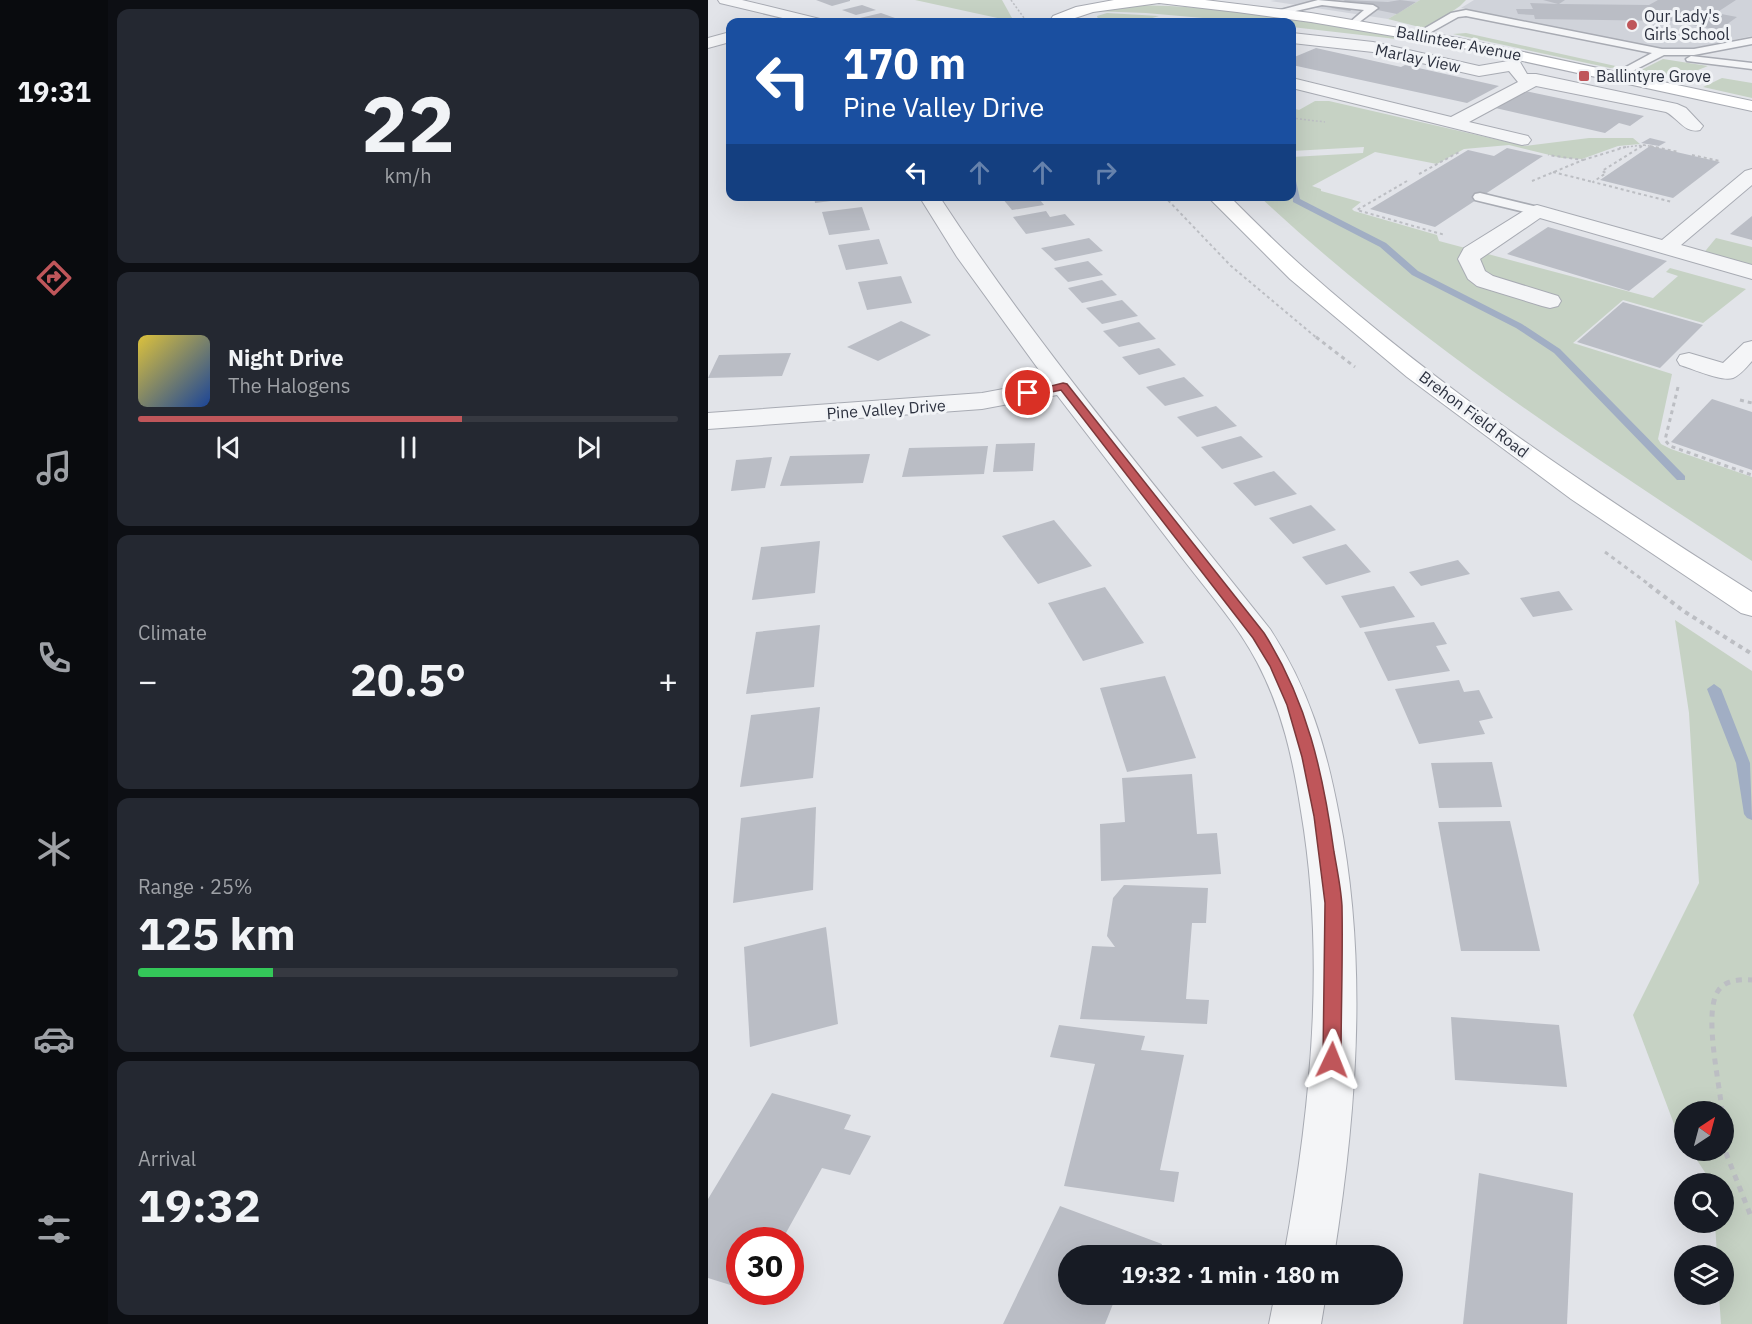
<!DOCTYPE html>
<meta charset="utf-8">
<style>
:root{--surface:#171b24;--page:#242831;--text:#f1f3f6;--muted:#9ea1a6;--line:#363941;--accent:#bf565a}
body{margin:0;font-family:"IBM Plex Sans",sans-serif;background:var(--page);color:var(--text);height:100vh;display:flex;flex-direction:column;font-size:22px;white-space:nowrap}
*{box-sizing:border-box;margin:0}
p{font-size:20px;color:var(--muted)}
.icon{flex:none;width:33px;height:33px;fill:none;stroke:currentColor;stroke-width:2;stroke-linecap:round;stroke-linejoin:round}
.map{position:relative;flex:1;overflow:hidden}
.sheet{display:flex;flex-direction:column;gap:9px;padding:9px;background:#0d0f14;width:600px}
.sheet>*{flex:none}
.banner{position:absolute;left:18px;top:18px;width:570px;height:183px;border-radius:12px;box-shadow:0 6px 24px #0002;background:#1a4fa0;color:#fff;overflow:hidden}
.needle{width:39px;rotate:36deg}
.tools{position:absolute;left:966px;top:1101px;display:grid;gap:12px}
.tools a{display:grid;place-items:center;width:60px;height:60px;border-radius:50%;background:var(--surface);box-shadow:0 6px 24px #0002;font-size:30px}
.speed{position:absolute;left:18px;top:1227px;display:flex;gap:12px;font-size:30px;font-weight:700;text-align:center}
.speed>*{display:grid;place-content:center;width:78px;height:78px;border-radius:50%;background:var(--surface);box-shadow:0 6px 24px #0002;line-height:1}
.speed .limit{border:9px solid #d22;background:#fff;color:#111}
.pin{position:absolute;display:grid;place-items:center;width:51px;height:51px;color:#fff;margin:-26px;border:3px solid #fff;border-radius:50%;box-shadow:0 2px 6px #0007}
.me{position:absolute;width:66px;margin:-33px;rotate:2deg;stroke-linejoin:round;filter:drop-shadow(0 0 4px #0008)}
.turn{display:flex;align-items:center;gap:21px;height:126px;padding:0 18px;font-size:27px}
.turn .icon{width:78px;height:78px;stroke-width:2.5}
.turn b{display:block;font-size:42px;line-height:51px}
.lanes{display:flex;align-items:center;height:57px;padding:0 18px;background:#0003;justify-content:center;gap:30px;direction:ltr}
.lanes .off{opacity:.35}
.big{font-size:45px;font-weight:700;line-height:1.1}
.sheet .widget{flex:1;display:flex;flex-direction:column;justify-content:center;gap:9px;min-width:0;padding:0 21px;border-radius:12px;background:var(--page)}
.sheet .dial{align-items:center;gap:0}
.dial b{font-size:78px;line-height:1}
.song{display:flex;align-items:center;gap:18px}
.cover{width:72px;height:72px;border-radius:9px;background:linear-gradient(135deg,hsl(50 70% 55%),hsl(220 70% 35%))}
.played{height:6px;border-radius:3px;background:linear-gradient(90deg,var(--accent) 60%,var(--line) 60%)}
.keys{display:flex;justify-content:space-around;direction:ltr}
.heat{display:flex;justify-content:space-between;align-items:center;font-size:33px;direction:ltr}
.charge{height:9px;border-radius:4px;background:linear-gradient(90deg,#34c759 25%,var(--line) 0)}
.trip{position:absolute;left:350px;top:1245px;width:345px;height:60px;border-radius:30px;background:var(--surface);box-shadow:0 6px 24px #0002;font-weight:700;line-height:60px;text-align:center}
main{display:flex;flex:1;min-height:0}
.tab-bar{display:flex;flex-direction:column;width:108px;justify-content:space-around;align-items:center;background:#090b0e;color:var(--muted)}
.tab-bar .icon{width:42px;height:42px}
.tab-bar .active{color:var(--accent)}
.tab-bar b{font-size:27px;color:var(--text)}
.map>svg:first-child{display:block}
.built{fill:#d0d3da}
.green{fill:#c6d2c4}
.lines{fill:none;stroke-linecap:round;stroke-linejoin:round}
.stream{fill:#a1aec4;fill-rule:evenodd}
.building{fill:#babdc5}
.lane-casing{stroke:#a8abb3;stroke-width:3}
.street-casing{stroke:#a8abb3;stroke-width:2}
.secondary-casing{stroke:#a8abb3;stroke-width:2}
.path-far4{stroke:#bcbec3;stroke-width:1.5;stroke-dasharray:2 2;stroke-linecap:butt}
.path-far3{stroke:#bcbec3;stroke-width:2;stroke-dasharray:3 3;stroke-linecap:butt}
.path-far2{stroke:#bcbec3;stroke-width:3;stroke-dasharray:4 4;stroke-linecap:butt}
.path-far1{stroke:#bcbec3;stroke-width:4;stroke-dasharray:4.5 4.5;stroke-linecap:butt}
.path{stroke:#bcbec3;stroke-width:5;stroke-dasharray:6 6;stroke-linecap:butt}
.lane{fill:#f4f5f7;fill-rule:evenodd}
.street{fill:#f4f5f7;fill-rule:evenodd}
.secondary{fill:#fff;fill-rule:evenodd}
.route{fill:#bf565a;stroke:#7c383a;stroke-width:1.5}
.poi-dot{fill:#bf565a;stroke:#f1f3f6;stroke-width:2}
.labels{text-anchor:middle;stroke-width:6;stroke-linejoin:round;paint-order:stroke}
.far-poi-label{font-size:16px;fill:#2c313f;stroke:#f1f3f6;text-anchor:start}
.far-street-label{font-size:16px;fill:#2c313f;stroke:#f1f3f6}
</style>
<main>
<nav class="tab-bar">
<b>19:31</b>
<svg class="icon active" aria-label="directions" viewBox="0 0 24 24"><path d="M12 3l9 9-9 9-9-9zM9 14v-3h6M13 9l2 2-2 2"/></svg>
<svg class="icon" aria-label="music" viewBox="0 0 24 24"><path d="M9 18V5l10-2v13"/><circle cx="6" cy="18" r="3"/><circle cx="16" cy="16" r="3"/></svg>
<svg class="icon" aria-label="phone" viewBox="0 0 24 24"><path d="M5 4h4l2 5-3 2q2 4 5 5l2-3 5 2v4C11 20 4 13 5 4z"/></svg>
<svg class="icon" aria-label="climate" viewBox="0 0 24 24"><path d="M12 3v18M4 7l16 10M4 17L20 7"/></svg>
<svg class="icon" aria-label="car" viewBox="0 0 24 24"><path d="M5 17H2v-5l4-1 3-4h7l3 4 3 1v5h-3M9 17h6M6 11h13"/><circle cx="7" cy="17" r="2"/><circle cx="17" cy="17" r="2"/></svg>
<svg class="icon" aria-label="filters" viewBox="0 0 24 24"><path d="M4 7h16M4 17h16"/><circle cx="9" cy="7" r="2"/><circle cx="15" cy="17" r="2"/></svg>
</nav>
<section class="sheet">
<div class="widget dial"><b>22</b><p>km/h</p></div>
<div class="widget">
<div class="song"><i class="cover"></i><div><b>Night Drive</b><p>The Halogens</p></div></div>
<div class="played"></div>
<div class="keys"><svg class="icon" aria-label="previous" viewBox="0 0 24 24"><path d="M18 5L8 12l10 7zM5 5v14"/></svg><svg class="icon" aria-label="pause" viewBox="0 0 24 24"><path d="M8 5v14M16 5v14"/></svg><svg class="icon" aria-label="next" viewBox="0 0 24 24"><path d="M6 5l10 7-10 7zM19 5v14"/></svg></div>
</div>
<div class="widget"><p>Climate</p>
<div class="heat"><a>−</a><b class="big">20.5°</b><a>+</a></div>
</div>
<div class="widget"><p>Range · 25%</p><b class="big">125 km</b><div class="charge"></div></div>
<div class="widget"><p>Arrival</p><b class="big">19:32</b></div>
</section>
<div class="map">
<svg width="1044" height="1324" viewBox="0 0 1044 1324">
<rect width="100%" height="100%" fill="#e2e4e9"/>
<g class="built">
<path d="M 568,0 L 712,0 L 680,19 L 562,1 Z"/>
<path d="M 766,0 L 1044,0 L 1044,36 L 977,50 L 957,49 L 753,8 Z"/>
</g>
<g class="green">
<path d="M 207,0 L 294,0 L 304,18 L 294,19 Z"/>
<path d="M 712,0 L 758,0 L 752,6 L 719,29 L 680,19 Z"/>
<path d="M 427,5 C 550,7 671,31 791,55 L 723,43 L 584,27 L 584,22 L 540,22 L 438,13 L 384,11 Z"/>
<path d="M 399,13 L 451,16 L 431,22 L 391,22 L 389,16 Z"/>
<path d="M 758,33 L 912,67 L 902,68 L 745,34 Z"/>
<path d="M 955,59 L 1000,66 L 965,80 L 929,72 Z"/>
<path d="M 1014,78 L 1044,83 L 1044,98 L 995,87 Z"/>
<path d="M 607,101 L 621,101 L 817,146 L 881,138 L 925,138 L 932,144 L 910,146 L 874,159 L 854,158 L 801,145 L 756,149 L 729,164 L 667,152 L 604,186 L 613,189 L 613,191 L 653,202 L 644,209 L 646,211 L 729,235 L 731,241 L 945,298 L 970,276 L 958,272 L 962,268 L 1038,289 L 995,323 L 915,300 L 865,343 L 964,374 L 950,439 L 953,444 L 963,449 L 1044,477 L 1044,561 C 873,449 701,336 552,197 L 584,196 L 584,157 L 655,153 L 656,147 L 584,151 L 584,108 L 591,110 Z"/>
<path d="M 1008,238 L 1044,247 L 1044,268 L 994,255 Z"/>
<path d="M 967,620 L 1044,671 L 1044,1324 L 1013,1324 L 1011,1295 L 1016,1294 L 1016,1256 L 1009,1255 L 1007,1223 L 1016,1222 L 1016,1184 L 1004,1183 L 983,1151 L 1016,1150 L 1016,1112 L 976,1112 L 976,1142 L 969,1132 L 925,1015 L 991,883 L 981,713 Z"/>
</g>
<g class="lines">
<g class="stream">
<path d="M 584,179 L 588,181 L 592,199 L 678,243 L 710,271 L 814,324 L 852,349 L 977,476 L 977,480 L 969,480 L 846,353 L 808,328 L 704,275 L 672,247 L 585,202 Z"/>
<path d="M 1006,684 L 1013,689 L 1042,763 L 1044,820 L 1039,818 L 1036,814 L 1028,763 L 999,689 Z"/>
</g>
</g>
<g class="building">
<path d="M 108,0 L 142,0 L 142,1 L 124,6 Z"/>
<path d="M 637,0 L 680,2 L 692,0 L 708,2 L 689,14 L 650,6 L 642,11 L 623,8 Z"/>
<path d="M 835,0 L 857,0 L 851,4 L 941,5 L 950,0 L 1028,0 L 1008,13 L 1029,17 L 1011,30 L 963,21 L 827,19 L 826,15 L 810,14 L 808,9 L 825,9 L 822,3 L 850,4 Z"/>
<path d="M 154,5 L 168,10 L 148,15 L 134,10 Z"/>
<path d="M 173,13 L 187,18 L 169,22 L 152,18 Z"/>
<path d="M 608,48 L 693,67 L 697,65 L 791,86 L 759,103 L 584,65 L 584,58 Z"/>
<path d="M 813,90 L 936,116 L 922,126 L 911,123 L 897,133 L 783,107 Z"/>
<path d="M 942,138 L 958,142 L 951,146 L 933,143 Z"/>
<path d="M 942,146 L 1012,162 L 965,198 L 892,180 Z"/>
<path d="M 799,148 L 835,156 L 727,227 L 662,209 L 760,150 L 786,156 Z"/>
<path d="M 106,196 L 147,196 L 147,198 L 107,203 Z"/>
<path d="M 303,196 L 329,196 L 336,205 L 304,210 L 294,198 Z"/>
<path d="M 154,207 L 162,230 L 121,235 L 114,212 Z"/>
<path d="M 338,211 L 342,217 L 357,214 L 367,225 L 318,234 L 305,217 Z"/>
<path d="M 1044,216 L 1044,240 L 1022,234 Z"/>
<path d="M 840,227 L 959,261 L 921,291 L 799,254 Z"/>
<path d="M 381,238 L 395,251 L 347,261 L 333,248 Z"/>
<path d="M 171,239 L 180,264 L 138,270 L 130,245 Z"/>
<path d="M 380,261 L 395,275 L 360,282 L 346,268 Z"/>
<path d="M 193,276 L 204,303 L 159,310 L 150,282 Z"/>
<path d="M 394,280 L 409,295 L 374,303 L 360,288 Z"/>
<path d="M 414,300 L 430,316 L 394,324 L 378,308 Z"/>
<path d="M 915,302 L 995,325 L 952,368 L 869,342 Z"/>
<path d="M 193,321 L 223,335 L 170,361 L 139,347 Z"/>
<path d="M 431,322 L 448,339 L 411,347 L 395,331 Z"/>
<path d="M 451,348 L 468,365 L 431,375 L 414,357 Z"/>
<path d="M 83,353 L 74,376 L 0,378 L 11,355 Z"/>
<path d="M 476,377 L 496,396 L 457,406 L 438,387 Z"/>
<path d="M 1004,399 L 1044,412 L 1044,470 L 963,442 Z"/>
<path d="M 508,406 L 529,426 L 489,437 L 469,417 Z"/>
<path d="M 533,436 L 555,457 L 514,469 L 493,447 Z"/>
<path d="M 327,443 L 325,471 L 285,472 L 288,444 Z"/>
<path d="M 280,446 L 276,474 L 194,477 L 201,448 Z"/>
<path d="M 162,454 L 155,483 L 72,486 L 82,456 Z"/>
<path d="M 64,457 L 57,488 L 23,491 L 28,460 Z"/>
<path d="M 566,471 L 589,494 L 547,506 L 525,483 Z"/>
<path d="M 603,505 L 628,530 L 585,544 L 561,518 Z"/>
<path d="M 346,520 L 384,566 L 330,584 L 294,536 Z"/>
<path d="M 112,541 L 107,593 L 44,600 L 53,547 Z"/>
<path d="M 638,544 L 663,572 L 618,585 L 594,557 Z"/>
<path d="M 750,560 L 762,574 L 713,586 L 701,572 Z"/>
<path d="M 686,586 L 707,617 L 652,628 L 633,596 Z"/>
<path d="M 397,587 L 436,643 L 375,661 L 340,603 Z"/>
<path d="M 851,591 L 865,610 L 825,617 L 812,598 Z"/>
<path d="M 726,622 L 739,644 L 728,646 L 742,671 L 680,681 L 656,632 Z"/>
<path d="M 112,625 L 106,687 L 38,694 L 48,632 Z"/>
<path d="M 457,676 L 488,758 L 419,772 L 392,688 Z"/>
<path d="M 751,680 L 756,692 L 771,690 L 785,718 L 771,721 L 777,734 L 711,744 L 687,689 Z"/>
<path d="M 112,707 L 105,778 L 32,787 L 43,715 Z"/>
<path d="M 784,762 L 794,807 L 731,808 L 723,763 Z"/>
<path d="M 484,774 L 489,834 L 509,833 L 513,874 L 393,881 L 392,824 L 417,822 L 414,778 Z"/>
<path d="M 108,807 L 105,890 L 25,903 L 33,818 Z"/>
<path d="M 802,821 L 832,951 L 753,951 L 730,822 Z"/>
<path d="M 416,885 L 500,888 L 498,923 L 484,923 L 478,999 L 501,1000 L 499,1024 L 372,1019 L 384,946 L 407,947 L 399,936 L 405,898 Z"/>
<path d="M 118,927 L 130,1024 L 42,1047 L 36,947 Z"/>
<path d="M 743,1017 L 851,1025 L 859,1087 L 747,1080 Z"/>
<path d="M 351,1025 L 437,1036 L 433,1050 L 476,1055 L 452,1170 L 471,1172 L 466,1202 L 356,1186 L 387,1064 L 342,1057 Z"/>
<path d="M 64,1093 L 143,1115 L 136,1129 L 163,1136 L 142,1175 L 114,1168 L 74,1240 L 32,1240 L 32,1288 L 0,1278 L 0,1199 Z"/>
<path d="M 771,1173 L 865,1193 L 859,1324 L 755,1324 Z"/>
<path d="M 352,1206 L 454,1244 L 450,1256 L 360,1256 L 360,1294 L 409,1294 L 397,1324 L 295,1324 Z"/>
<path d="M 82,1265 L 92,1268 L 82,1287 Z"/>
<path d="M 45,1292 L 80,1292 L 75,1301 Z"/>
</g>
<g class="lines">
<defs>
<g id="lane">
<path d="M 610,0 L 665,5 L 670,8 L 646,26 L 641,23 L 656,10 L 614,5 L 570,15 L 565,12 Z"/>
<path d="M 758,10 L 954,49 L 986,49 L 1044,38 L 1044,44 L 986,55 L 956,55 L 909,79 L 903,76 L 905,74 L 944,53 L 758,16 L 750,17 L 716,36 L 707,34 L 743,13 Z"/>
<path d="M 983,56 L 1044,63 L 1044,69 L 979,61 L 978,59 Z"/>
<path d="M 772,193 L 834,208 L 836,211 L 829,215 L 767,200 L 765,197 L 767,194 Z"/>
</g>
<g id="street">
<path d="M 10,0 L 34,0 L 112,19 L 114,22 L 91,22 L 12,3 Z"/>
<path d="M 22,32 L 22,42 L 0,48 L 0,38 Z"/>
<path d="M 584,33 L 665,42 L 771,66 L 806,60 L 812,62 L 819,74 L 828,74 L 969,104 L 978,108 L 995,126 L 992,130 C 977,134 970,118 958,112 L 828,86 L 761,122 L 820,136 L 823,140 L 820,144 L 814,145 L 584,88 L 584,78 L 743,117 L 810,82 L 801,71 L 771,76 L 665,52 L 584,43 Z"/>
<path d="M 1044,169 L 1044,185 L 973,245 L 1044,265 L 1044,279 L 832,218 L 772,259 L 777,271 L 785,276 L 850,296 L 853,301 L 850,306 L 842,308 L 834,306 L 769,286 L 760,279 L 750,259 L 756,248 L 822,207 L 829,205 L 954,240 L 1037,171 Z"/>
<path d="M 211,196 L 231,196 C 330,348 449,487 562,629 C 601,689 618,746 631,815 C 660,961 649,1110 626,1256 L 576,1256 C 603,1108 618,959 593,811 C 585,759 574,709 549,662 C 530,626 503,595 478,563 C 435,507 392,451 349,395 L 274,409 L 0,429 L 0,413 L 274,393 L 339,381 L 249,257 Z"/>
<path d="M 1044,341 L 1044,361 C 1039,367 1032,375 1025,378 C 1014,382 985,369 972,365 L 969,360 L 972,355 L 981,353 L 1015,363 L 1036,343 Z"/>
<path d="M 567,1294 L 618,1294 L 613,1324 L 561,1324 Z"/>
</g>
<g id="secondary">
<path d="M 406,0 L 497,0 L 603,13 L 750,38 L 1044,101 L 1044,111 L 750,47 L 603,22 L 529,12 L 451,3 L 385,12 L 355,22 L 345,22 L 343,19 L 345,16 L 368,7 Z"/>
<path d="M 499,196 L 521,196 C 546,221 570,245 596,268 C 734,391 889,494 1044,592 L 1044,616 L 1033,613 L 863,499 L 699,377 L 582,279 Z"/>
</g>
</defs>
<use href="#lane" class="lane-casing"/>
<use href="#street" class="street-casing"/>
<use href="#secondary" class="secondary-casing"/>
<g class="path-far4">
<path d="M 303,0 L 319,22"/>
<path d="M 584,118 L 617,122"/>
<path d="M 936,145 L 950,148"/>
<path d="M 911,148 L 936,145 L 931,148"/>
</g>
<g class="path-far3">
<path d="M 934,146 L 894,171 L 898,173 L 885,182 L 964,202"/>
<path d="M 942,146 L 971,152"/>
<path d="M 984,155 L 1012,161"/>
<path d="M 875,160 L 921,146"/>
<path d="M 845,172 L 885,182"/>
<path d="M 711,174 L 751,152"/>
<path d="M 699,181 L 649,210 L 737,235"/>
<path d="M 824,181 L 875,160 L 840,155"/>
<path d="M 456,196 L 523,266 L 610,339"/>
</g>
<g class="path-far2">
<path d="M 608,337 L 647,367"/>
<path d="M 970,387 L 957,440 L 962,446 L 1044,475"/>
<path d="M 1032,400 L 1044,403"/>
<path d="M 897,552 L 943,586"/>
</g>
<path class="path-far1" d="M 941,585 L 977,612 L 1044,654"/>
<g class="path">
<path d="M 1014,1112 C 1012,1084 995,1014 1010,991 C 1017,980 1032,979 1044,980"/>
<path d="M 1016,1141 L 1016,1148 L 1044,1219"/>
</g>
<use href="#lane" class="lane"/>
<use href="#street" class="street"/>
<use href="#secondary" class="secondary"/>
</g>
<path class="route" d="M 355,383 L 359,384 L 556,633 C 599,701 615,772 626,852 C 629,869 633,888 634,906 C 635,957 633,1009 633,1060 L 630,1066 L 624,1068 L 618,1066 L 615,1060 L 617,903 L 606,816 L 594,757 L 579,705 L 562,666 L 545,638 L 353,390 L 320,397 L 315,393 Z"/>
<g class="poi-dot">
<circle cx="924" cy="25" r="6"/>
<rect x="870" y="70" width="12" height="12" rx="3"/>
</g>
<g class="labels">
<g class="far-poi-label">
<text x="936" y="22">Our Lady's<tspan x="936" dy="18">Girls School</tspan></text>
<text x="888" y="82">Ballintyre Grove</text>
</g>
<g class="far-street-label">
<text transform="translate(751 43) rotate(11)" y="6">Ballinteer Avenue</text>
<text transform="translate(710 58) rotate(12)" y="6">Marlay View</text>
<text transform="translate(178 409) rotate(-4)" y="6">Pine Valley Drive</text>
<text transform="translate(766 414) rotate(37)" y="6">Brehon Field Road</text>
</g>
</g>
</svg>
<div class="tools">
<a><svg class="needle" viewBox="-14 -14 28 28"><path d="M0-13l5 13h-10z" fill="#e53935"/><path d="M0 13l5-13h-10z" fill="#9ea1a6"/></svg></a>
<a><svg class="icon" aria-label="search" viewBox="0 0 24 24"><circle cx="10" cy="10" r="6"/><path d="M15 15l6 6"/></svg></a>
<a><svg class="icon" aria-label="layers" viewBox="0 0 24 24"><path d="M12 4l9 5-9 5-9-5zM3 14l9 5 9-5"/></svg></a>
</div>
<div class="speed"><div class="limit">30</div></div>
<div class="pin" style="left:320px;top:393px;background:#d93025"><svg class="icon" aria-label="arrive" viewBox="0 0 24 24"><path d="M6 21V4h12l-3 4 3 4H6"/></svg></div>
<svg class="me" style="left:624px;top:1060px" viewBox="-20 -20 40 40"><path d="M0-17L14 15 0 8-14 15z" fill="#bf565a" stroke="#fff" stroke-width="4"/></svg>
<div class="trip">19:32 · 1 min · 180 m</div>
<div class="banner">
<div class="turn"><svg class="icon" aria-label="left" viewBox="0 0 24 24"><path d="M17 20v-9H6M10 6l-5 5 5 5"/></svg><div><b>170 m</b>Pine Valley Drive</div></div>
<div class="lanes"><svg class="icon" aria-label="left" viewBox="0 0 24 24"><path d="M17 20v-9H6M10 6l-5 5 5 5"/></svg><svg class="icon off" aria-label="ahead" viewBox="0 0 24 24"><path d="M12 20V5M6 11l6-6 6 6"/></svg><svg class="icon off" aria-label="ahead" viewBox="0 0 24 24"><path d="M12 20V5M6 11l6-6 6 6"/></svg><svg class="icon off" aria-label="right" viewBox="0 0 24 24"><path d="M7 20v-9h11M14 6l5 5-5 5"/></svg></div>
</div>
</div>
</main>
